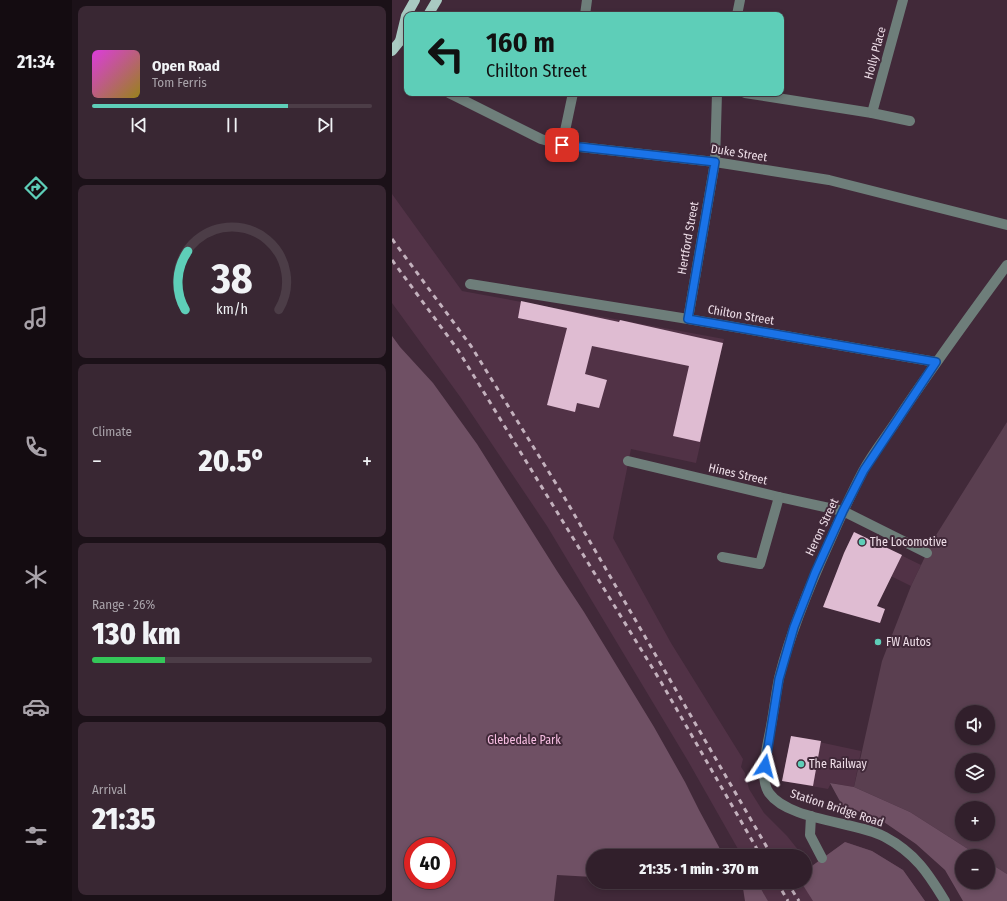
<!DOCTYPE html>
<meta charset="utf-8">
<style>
:root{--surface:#311f2b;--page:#392733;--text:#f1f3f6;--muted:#a8a2a9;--line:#4c3d47;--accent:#5eceb8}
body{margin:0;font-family:"Fira Sans Condensed",sans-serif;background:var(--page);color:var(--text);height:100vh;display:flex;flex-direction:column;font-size:15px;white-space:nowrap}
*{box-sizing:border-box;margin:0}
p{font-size:13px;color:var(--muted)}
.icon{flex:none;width:22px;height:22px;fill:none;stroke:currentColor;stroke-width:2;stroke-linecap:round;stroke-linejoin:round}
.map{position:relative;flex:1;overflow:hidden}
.drawer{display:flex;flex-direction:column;gap:6px;padding:6px;background:#1b1118;width:320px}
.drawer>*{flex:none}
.top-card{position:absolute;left:12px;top:12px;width:380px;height:84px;border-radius:8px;box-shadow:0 2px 6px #0003,0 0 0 1px var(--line);background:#5eceb8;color:#111;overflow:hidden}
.tools{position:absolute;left:563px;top:705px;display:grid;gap:8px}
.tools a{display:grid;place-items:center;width:40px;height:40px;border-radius:50%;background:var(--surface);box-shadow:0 2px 6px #0003,0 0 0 1px var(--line);font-size:20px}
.speed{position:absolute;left:12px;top:837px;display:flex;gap:8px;font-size:20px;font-weight:700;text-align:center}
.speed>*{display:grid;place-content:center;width:52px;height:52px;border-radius:50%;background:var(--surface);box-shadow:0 2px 6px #0003,0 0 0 1px var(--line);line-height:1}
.speed .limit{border:6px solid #d22;background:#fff;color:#111}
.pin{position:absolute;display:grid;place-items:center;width:34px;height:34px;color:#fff;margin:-17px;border-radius:8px;box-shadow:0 2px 6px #0006}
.me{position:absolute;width:44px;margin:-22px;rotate:9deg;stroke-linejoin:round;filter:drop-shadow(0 0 3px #0008)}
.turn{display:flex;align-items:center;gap:14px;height:84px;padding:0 16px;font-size:18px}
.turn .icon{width:52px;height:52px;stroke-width:2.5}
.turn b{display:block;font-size:28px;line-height:34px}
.big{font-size:30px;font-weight:800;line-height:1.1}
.drawer .card{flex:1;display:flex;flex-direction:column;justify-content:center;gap:6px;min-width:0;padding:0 14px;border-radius:8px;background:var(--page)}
.drawer .dial{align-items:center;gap:0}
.dial svg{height:104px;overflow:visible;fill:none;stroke:var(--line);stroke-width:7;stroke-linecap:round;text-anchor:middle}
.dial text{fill:var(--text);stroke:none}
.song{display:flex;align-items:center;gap:12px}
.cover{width:48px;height:48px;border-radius:6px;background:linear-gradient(135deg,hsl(300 70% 55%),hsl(50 70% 35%))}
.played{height:4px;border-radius:2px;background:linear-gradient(90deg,var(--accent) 70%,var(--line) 70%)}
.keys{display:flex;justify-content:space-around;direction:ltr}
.heat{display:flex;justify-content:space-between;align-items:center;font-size:22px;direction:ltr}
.charge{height:6px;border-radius:3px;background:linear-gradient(90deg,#34c759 26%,var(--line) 0)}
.trip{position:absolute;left:194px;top:849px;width:226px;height:40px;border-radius:20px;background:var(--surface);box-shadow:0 2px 6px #0003,0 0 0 1px var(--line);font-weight:800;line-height:40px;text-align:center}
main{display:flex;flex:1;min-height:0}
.tab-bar{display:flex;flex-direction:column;width:72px;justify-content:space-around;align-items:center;background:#140c11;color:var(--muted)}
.tab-bar .icon{width:28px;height:28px}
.tab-bar .current{color:var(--accent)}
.tab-bar b{font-size:18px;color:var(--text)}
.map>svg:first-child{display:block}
.built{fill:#513246}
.green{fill:#5a3f50;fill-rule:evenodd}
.forest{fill:#6f5064;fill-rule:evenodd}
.building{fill:#dfbcd2}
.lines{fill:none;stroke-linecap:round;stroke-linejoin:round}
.minor{stroke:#6e7e7a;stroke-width:10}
.major{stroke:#a9cac2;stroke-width:10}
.rail{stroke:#c3b1bd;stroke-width:3;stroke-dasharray:5 5;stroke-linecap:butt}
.route-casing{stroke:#114b97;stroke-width:10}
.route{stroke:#1a73e8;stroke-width:7}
.poi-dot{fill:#5eceb8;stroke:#412939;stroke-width:1.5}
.labels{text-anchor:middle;stroke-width:4;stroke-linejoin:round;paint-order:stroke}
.street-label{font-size:12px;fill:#eedee8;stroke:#412939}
.poi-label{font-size:12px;fill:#eedee8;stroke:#412939;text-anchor:start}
.park-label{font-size:12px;fill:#f7bee2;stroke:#412939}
</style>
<main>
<nav class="tab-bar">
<b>21:34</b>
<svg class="icon current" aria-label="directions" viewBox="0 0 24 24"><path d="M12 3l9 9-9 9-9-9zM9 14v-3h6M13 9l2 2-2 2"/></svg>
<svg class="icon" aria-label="music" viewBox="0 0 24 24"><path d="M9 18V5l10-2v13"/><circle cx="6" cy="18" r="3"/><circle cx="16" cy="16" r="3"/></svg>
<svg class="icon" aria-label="phone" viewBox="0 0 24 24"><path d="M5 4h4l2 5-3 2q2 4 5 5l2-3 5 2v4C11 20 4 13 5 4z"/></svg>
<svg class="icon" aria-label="climate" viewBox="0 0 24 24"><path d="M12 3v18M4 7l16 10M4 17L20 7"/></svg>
<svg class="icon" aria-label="car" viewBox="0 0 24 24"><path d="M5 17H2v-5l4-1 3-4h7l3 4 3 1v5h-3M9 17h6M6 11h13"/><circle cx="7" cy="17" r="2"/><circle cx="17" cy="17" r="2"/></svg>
<svg class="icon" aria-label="filters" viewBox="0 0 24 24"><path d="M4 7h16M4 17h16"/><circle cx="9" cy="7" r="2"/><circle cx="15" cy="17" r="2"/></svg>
</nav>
<section class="drawer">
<div class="card">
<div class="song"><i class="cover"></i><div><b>Open Road</b><p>Tom Ferris</p></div></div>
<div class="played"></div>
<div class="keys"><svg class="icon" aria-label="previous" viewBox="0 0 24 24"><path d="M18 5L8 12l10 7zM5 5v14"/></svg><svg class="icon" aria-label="pause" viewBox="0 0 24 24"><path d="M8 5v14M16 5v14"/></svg><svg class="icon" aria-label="next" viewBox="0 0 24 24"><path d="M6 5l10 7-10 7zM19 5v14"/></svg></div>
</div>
<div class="card dial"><svg viewBox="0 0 100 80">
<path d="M14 69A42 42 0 1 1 86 69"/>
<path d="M14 69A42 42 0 0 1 16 24" stroke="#5eceb8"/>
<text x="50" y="56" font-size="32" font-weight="700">38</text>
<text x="50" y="72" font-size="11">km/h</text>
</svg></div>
<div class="card"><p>Climate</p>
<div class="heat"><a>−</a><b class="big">20.5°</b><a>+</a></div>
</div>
<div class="card"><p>Range · 26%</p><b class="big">130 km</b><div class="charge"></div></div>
<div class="card"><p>Arrival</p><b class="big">21:35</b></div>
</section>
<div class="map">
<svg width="615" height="901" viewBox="0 0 615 901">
<rect width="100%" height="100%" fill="#412939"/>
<g class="built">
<path d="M 0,194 L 70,291 L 332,339 L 304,463 L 239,449 L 221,538 L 279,643 L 351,759 L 349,767 L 353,773 L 357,789 L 372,813 L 395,836 L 411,856 L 350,856 L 296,761 L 155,526 L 69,398 L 0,303 Z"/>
<path d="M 462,532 L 529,565 L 519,586 L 452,553 Z"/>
<path d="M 399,736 L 469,751 L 462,787 L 439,783 L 436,789 L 390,781 Z"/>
<path d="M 453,842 L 480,851 L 511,870 L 533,901 L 376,901 L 365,882 L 413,882 L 413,860 L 417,868 Z"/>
</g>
<path class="green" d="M 615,422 L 615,874 L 596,862 L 596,856 L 587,856 L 518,812 L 462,787 L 490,661 L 519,586 L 541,540 ZM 570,712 L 596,712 L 596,738 L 570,738 ZM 570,760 L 596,760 L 596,786 L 570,786 ZM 570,808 L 596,808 L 596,834 L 570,834 Z"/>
<g class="forest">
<path d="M 0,336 L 8,347 L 41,383 L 85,444 L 165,571 L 192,612 L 262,727 L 293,782 L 307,810 L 327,847 L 330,856 L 201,856 L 201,877 L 165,875 L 162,901 L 0,901 ZM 21,846 L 55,846 L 55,880 L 21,880 Z"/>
<path d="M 438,783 L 462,787 L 518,812 L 587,856 L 570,856 L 570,882 L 596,882 L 596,862 L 615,874 L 615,901 L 571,901 L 553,870 L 524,844 L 489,820 L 450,805 Z"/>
<path d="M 453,842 L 480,851 L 511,870 L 533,901 L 421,901 L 409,882 L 413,882 L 413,871 Z"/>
<path d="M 268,882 L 337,882 L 339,887 Z"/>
<path d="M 350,882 L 365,882 L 376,901 L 353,901 Z"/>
</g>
<g class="building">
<path d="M 129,301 L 227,322 L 228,320 L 331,343 L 308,442 L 281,436 L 297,366 L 200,346 L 193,374 L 215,380 L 207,408 L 185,403 L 183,412 L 155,405 L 175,328 L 126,318 Z"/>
<path d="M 462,532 L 510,555 L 485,606 L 493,609 L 488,623 L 431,607 L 452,553 Z"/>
<path d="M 399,736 L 429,741 L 421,786 L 390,781 Z"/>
</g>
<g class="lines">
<g class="minor">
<path d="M 193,15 L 195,0"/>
<path d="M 345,15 L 348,0"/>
<path d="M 57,93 L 149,139 L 170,145 L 323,162 L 437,180 L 615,225"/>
<path d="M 353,93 L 480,113 L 518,121"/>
<path d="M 480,113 L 511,0"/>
<path d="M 170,145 L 181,93"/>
<path d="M 78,284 L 296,319 L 544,362"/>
<path d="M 296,319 L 323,162 L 325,93"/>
<path d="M 236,461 L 387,497 L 451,511 L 535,553"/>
<path d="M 330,557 L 368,564 L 387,497"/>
<path d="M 419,816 L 418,835 L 430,858"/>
<path d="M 553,901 C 536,873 523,853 493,837 C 464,821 397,821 377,793 C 366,777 376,744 379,726 C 382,710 384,693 387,678 C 399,630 418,585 438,541 C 448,518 459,494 471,471 C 482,451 497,433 509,414 C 543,363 579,314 615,265"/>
</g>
<g class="major">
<path d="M 36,15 L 45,0"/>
<path d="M 8,41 L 14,16 L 23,0"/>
<path d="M 0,51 L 8,41 L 13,37"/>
</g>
<g class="rail">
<path d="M 0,239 L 79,346 L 171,495 L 380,856"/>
<path d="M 0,260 L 66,350 L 269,682 L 369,856"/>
<path d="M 385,882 L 396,901"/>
<path d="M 395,882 L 407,901"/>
</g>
</g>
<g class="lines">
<defs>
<path id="route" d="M 170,145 L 323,162 L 296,319 L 544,362 L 472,470 L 451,511 L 423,573 L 402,627 L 387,679 L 373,766"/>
</defs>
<use href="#route" class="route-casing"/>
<use href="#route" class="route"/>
</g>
<g class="poi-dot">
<circle cx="470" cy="542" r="4"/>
<circle cx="486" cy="642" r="4"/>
<circle cx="409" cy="764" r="4"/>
</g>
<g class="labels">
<g class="street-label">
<text transform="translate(483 53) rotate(-75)" y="4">Holly Place</text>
<text transform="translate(347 153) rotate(9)" y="4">Duke Street</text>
<text transform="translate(296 238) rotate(-80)" y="4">Hertford Street</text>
<text transform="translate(349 315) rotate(10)" y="4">Chilton Street</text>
<text transform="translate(346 474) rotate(13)" y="4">Hines Street</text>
<text transform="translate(430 527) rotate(-65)" y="4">Heron Street</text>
<text transform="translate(445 808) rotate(18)" y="4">Station Bridge Road</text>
</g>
<g class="poi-label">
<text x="478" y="546">The Locomotive</text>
<text x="494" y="646">FW Autos</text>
<text x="417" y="768">The Railway</text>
</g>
<g class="park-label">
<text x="132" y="744">Glebedale Park</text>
</g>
</g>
</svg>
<div class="tools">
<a><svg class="icon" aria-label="sound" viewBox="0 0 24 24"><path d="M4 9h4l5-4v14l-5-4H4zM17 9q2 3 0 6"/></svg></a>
<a><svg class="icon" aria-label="layers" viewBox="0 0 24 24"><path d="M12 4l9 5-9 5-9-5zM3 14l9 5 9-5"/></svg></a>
<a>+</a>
<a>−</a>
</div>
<div class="speed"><div class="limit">40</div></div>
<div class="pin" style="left:170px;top:145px;background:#d93025"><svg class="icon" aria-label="arrive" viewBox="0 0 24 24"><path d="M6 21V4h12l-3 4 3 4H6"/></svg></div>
<svg class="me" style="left:373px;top:766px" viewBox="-20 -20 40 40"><path d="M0-17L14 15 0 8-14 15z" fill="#1a73e8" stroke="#fff" stroke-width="4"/></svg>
<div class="trip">21:35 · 1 min · 370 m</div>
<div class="top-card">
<div class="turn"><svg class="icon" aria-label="left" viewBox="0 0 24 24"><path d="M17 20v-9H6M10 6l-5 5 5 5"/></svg><div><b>160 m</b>Chilton Street</div></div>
</div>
</div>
</main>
